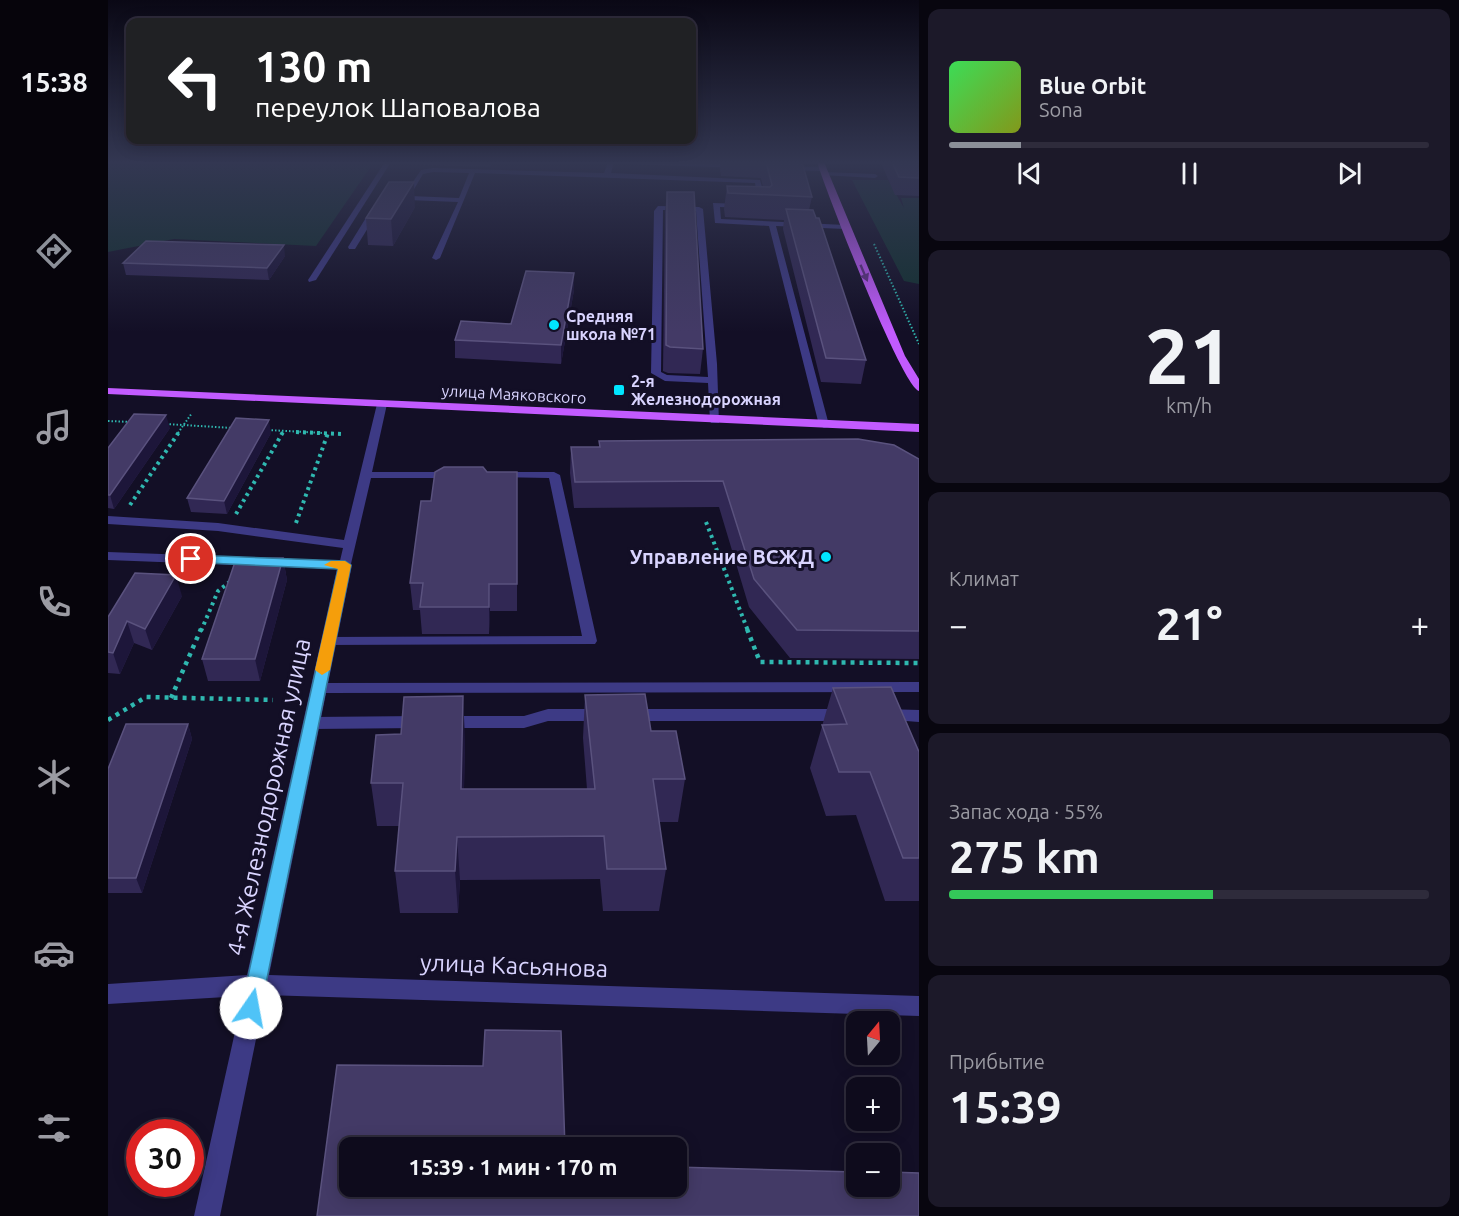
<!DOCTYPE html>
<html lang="ru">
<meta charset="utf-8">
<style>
:root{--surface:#0e0b1c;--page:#1c1929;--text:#f1f3f6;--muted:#9b9ba3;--line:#2e2b3b;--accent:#8c9099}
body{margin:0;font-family:Ubuntu,sans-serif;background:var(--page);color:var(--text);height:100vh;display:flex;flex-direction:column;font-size:22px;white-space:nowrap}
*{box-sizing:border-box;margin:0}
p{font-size:20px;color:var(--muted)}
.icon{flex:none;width:33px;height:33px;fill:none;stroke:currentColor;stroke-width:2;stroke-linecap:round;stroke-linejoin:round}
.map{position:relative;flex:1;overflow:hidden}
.details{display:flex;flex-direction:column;gap:9px;padding:9px;background:#08060f;width:540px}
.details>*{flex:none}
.banner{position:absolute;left:18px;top:18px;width:570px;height:126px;border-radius:12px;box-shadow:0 3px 15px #0003,0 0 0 2px var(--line);background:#202124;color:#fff;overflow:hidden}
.needle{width:39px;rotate:18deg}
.controls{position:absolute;left:738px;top:1011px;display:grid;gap:12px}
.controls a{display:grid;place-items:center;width:54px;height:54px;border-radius:12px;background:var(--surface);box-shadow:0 3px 15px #0003,0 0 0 2px var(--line);font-size:30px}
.speed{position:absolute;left:18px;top:1119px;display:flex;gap:12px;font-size:30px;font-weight:700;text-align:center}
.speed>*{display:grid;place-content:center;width:78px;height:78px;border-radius:50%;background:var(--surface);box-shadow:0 3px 15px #0003,0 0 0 2px var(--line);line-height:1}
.speed .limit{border:9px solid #d22;background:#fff;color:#111}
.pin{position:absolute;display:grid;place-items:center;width:51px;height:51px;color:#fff;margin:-26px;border:3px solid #fff;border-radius:50%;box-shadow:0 2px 6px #0007}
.me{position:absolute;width:66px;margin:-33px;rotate:12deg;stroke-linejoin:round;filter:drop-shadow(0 0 4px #0008)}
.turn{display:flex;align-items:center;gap:21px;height:126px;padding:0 30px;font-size:27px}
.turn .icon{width:78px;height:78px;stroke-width:2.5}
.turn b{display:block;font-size:42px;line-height:51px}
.big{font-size:45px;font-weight:700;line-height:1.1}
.details .card{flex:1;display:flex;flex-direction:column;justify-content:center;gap:9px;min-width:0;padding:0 21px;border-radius:12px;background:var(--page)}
.details .dial{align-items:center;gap:0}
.dial b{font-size:78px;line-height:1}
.song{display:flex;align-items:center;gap:18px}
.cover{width:72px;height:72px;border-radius:9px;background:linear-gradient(135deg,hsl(130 70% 55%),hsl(70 70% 35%))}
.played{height:6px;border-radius:3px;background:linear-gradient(90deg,var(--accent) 15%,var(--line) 15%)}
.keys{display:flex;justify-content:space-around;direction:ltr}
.heat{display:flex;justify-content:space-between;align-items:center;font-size:33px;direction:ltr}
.charge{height:9px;border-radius:4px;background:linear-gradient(90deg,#34c759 55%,var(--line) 0)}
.trip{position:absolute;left:231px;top:1137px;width:348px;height:60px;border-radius:12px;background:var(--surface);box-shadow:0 3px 15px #0003,0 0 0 2px var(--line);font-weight:700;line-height:60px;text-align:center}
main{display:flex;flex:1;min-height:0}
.dock{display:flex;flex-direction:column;width:108px;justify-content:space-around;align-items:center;background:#06040b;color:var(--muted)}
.dock .icon{width:42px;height:42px}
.dock .current{color:var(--accent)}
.dock b{font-size:27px;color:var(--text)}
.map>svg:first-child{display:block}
.green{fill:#12302f}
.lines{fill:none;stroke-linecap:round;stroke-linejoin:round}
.path-far2{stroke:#2fb8b0;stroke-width:2;stroke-dasharray:1.5 2;stroke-linecap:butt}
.path-far1{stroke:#2fb8b0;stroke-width:4;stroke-dasharray:3 4;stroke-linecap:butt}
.path{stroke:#2fb8b0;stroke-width:4.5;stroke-dasharray:4 5;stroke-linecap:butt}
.service{fill:#3d3a85;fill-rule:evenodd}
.minor{fill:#3d3a85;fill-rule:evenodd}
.primary{fill:#c25bff;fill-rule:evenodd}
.wall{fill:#312854}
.shaded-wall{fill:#1d163a}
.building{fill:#433a66;stroke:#5a527e;stroke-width:1.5}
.oneway{fill:#623188}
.route{fill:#4fc3f7;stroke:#337fa1;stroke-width:1.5}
.slow{fill:#f59e0b}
.poi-dot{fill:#00e5ff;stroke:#130f26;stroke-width:2}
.labels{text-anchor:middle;stroke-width:6;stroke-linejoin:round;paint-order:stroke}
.far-poi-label{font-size:16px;font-weight:bold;fill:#d9d4ff;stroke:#130f26;text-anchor:start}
.far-street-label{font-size:16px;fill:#d9d4ff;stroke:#130f26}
.poi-label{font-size:20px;font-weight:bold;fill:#d9d4ff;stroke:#130f26;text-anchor:end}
.near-street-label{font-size:24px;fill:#d9d4ff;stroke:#130f26}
</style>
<main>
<nav class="dock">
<b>15:38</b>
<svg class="icon current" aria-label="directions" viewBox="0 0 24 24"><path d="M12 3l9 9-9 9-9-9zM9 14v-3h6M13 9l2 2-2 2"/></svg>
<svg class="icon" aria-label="music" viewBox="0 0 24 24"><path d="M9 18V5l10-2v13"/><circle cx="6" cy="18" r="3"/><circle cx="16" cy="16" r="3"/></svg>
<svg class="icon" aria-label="phone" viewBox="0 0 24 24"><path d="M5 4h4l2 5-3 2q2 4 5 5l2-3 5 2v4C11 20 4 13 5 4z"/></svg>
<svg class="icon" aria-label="climate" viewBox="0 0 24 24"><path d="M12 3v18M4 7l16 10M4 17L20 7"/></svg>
<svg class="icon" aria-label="car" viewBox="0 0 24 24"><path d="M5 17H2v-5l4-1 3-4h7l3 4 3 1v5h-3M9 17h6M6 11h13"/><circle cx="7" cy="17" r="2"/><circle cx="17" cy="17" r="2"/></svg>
<svg class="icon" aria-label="filters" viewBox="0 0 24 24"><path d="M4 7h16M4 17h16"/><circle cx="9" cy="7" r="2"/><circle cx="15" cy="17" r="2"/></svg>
</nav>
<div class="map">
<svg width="811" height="1216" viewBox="0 0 811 1216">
<rect width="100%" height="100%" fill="#130f26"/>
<g class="green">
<path d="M 0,162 L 266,162 L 208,246 L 66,239 L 0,252 Z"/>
<path d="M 744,180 L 780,180 L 796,208 L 793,198 L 811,198 L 811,284 L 796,281 Z"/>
</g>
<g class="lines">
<g class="path-far2">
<path d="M 766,244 L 811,344"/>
<path d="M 0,421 L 23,422"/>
<path d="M 58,424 L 125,428"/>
<path d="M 160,430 L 216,433"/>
<path d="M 70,433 L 84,413"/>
<path d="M 174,433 L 175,431"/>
</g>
<g class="path-far1">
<path d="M 188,432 L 233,434"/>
<path d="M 22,505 L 71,432"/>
<path d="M 128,514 L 175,432"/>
<path d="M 598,522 L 640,631"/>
<path d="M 188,523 L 220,433"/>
<path d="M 93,631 L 110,591 L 124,580"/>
</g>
<g class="path">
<path d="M 639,629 L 652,662 L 811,663"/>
<path d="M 63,698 L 93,629"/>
<path d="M 0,720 L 38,697 L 165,700"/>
</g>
<g class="service">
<path d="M 277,162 L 283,162 L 208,280 L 201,282 L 200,280 Z"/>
<path d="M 500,162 L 506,162 L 503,173 L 652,180 L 659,205 L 655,207 L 651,205 L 647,183 L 367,173 L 332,258 L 328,260 L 324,258 L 350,202 L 300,200 L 296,203 L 292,201 L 313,170 L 325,168 L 496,173 ZM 325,172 L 361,173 L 351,198 L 302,196 L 315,174 Z"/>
<path d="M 716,172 L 767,174 L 770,176 L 767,178 L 714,175 Z"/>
<path d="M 605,203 L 634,204 L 638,206 L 634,208 L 612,207 L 613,219 L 737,225 L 741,227 L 737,229 L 668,226 L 721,425 L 720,427 L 716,428 L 711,425 L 661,226 L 607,223 Z"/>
<path d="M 550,206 L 591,207 L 595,209 L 609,364 L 611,423 L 603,423 L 602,421 L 600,383 L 557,381 L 543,373 L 546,211 ZM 555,210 L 588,211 L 600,377 L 559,375 L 553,372 Z"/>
<path d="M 264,208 L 271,210 L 247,249 L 241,249 L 240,247 Z"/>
<path d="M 274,401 L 279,404 L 264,472 L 345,472 L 351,475 L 345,478 L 263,478 L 242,568 L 237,569 L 231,565 L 235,548 L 110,531 L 0,524 L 0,516 L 110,523 L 236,540 L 269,404 Z"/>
<path d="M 391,472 L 446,472 L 452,475 L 489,641 L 487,644 L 215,645 L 213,642 L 215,639 L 220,637 L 474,636 L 441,478 L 387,477 L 387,473 Z"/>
<path d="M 811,682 L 811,692 L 211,693 L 206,692 L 204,688 L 206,684 L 211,683 Z"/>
<path d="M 440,709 L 494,709 L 499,711 L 502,715 L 499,719 L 494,721 L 440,721 L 416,728 L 338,728 L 333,726 L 330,722 L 333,718 L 338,716 L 416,716 Z"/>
<path d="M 522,709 L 734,709 L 739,711 L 742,715 L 739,719 L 734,721 L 522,721 L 517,719 L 514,715 L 517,711 Z"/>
<path d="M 777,709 L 811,710 L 811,722 L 772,719 L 769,715 L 772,711 Z"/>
<path d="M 312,716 L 317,718 L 320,722 L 317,726 L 312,728 L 204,729 L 199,727 L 196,723 L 199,719 L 204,717 Z"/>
</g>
<g class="minor">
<path d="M 516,162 L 633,164 L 637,166 L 633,168 L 519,164 Z"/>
<path d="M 675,166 L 714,167 L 718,169 L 714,171 L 672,170 Z"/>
<path d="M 0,552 L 237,561 L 244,565 L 161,975 L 811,996 L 811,1016 L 157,995 L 112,1216 L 86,1216 L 135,996 L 0,1004 L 0,984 L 139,975 L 229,569 L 0,560 Z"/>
</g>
<g class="primary">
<path d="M 709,162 L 716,162 L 797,356 L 811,379 L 811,391 C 793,385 718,191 709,162 Z"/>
<path d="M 0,388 L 811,424 L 811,432 L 0,394 Z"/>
</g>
</g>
<g class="wall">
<path d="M 290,162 L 384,162 L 382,167 L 290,164 Z"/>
<path d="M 613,162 L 658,162 L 704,197 L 701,210 L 758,360 L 753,384 L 713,382 L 675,229 L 676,220 L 617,217 L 616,209 L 619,186 L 655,187 L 653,178 L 613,176 L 612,170 Z"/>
<path d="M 748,162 L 811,162 L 811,196 L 787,195 L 773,163 Z"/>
<path d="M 559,192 L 595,349 L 592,374 L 560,373 L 555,371 L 557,212 Z"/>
<path d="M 307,207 L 285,246 L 260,245 L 258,218 Z"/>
<path d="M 177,256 L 161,280 L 18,275 L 15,263 Z"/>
<path d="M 466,273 L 466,290 L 453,364 L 347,358 L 347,340 L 403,324 Z"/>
<path d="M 62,428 L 6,509 L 0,508 L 0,448 Z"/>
<path d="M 163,433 L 119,514 L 83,512 L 79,498 Z"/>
<path d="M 491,441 L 811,459 L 811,659 L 682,658 L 641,607 L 611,507 L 466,508 L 462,473 L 463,447 L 491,447 Z"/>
<path d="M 379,472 L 409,472 L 409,611 L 382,611 L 381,634 L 314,634 L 312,610 L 305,610 L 302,583 L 323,501 Z"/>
<path d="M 175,558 L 179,580 L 152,681 L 100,681 L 94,659 Z"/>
<path d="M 74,596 L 44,650 L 26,643 L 12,674 L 0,673 L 0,617 Z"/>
<path d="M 725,688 L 811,752 L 811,901 L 777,901 L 748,815 L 718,816 L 702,768 Z"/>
<path d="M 477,695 L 543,731 L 577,779 L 570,822 L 551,822 L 558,869 L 551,911 L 495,911 L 492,879 L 352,880 L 350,913 L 292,913 L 287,871 L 291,826 L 269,826 L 263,783 L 357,739 L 356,789 L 479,789 L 475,738 Z"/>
<path d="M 80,724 L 84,739 L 34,893 L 0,893 L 0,769 Z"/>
</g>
<g class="shaded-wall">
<path d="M 306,182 L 307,207 L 285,246 L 283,219 Z"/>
<path d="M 176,245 L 177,256 L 161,280 L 159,268 Z"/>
<path d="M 466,273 L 466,290 L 453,364 L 453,345 Z"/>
<path d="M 58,415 L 62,428 L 6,509 L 2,495 Z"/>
<path d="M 161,420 L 163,433 L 119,514 L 116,501 Z"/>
<path d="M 175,558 L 179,580 L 152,681 L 147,659 Z"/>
<path d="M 68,575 L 74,596 L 44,650 L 37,629 Z"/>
<path d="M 381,584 L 382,611 L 381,634 Z"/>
<path d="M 19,621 L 26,643 L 12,674 L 5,653 Z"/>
<path d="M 355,696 L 357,739 L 355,832 L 353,789 Z"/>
<path d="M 80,724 L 84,739 L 34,893 L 28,878 Z"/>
<path d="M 349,837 L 352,880 L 350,913 L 347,871 Z"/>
</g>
<g class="building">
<path d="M 658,162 L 694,162 L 704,197 L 620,193 L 619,186 L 662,187 L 664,185 Z"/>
<path d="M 784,162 L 811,162 L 811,178 L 791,177 Z"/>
<path d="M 281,182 L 306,182 L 283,219 L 258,218 Z"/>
<path d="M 559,192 L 586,192 L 595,349 L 562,347 L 558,345 Z"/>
<path d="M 678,209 L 705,210 L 708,218 L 711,218 L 758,360 L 718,358 Z"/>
<path d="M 38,241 L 176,245 L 159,268 L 15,263 Z"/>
<path d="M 418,271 L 466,273 L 453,345 L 347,340 L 353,321 L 403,324 Z"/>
<path d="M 26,414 L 58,415 L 2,495 L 0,495 L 0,448 Z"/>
<path d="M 128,418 L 161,420 L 116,501 L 79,498 Z"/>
<path d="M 750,439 L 786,445 L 811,459 L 811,631 L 689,630 L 646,579 L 615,481 L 467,482 L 463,447 L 492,447 L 491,441 Z"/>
<path d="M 336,467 L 375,467 L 379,472 L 409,472 L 409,584 L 381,584 L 381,607 L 312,607 L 315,583 L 302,583 L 313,501 L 323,501 L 327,472 Z"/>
<path d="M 175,558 L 147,659 L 94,659 L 128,559 Z"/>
<path d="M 27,573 L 68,575 L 37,629 L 19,621 L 5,653 L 0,652 L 0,617 Z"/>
<path d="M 783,687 L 811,752 L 811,858 L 795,858 L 762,772 L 731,772 L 714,725 L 739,724 L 725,688 Z"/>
<path d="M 537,694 L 543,731 L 568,731 L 577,779 L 545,779 L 558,869 L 499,869 L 496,836 L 349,837 L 347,871 L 287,871 L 295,783 L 263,783 L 268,735 L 293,734 L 296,697 L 355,696 L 353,789 L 487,789 L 477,695 Z"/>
<path d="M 18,724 L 80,724 L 28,878 L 0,878 L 0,769 Z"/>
<path d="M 377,1030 L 453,1031 L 457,1148 L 242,1148 L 242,1186 L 568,1186 L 568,1167 L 748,1172 L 748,1186 L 782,1186 L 782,1172 L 811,1173 L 811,1216 L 209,1216 L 229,1065 L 375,1066 Z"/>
</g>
<defs><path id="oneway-solid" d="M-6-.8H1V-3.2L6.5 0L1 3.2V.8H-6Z" transform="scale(1.5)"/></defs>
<use class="oneway" href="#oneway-solid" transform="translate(756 273) rotate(67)"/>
<linearGradient id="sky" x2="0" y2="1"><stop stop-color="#0a0815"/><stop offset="0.49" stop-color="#333752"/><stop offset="1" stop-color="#333752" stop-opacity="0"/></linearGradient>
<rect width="811" height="332" fill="url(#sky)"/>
<path class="route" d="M 83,555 L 237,561 L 243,565 L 153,1008 L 150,1015 L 143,1018 L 136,1015 L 133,1008 L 230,569 L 78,562 L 78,556 Z"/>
<path class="slow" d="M 237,561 L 243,565 L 222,670 L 214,675 L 207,670 L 230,569 L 216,565 L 223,561 Z"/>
<g class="poi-dot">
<circle cx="446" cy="325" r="6"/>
<rect x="505" y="384" width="12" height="12" rx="3"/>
<circle cx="718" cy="557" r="6"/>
</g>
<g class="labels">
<g class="far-poi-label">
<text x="458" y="322">Средняя<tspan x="458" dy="18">школа №71</tspan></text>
<text x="523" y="387">2-я<tspan x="523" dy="18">Железнодорожная</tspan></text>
</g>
<g class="far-street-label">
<text transform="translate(406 394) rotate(3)" y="6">улица Маяковского</text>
</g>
<g class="poi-label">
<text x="706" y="564">Управление ВСЖД</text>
</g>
<g class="near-street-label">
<text transform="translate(161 797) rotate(-78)" y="8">4-я Железнодорожная улица</text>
<text transform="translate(406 966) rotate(2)" y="8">улица Касьянова</text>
</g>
</g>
</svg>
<div class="controls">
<a><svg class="needle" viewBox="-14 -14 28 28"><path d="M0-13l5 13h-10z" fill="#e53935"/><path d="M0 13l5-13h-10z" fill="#9b9ba3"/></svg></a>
<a>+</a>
<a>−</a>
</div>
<div class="speed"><div class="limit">30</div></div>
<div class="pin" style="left:83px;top:559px;background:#d93025"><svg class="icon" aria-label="arrive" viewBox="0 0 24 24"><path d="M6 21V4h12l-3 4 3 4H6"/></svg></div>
<svg class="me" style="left:143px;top:1008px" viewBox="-20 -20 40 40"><circle r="19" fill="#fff"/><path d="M0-13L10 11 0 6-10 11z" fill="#4fc3f7"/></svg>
<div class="trip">15:39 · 1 мин · 170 m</div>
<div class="banner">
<div class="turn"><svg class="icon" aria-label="left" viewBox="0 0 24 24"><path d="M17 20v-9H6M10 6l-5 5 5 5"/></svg><div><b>130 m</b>переулок Шаповалова</div></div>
</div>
</div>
<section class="details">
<div class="card">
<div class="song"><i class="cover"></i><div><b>Blue Orbit</b><p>Sona</p></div></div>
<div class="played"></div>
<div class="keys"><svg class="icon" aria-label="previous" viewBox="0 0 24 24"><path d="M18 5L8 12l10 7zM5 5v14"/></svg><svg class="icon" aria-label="pause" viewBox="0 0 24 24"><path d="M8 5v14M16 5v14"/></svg><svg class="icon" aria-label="next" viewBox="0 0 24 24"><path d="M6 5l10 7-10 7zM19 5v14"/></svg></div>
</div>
<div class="card dial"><b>21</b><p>km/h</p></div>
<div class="card"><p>Климат</p>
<div class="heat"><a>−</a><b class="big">21°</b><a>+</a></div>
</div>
<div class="card"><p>Запас хода · 55%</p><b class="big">275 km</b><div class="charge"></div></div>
<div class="card"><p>Прибытие</p><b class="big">15:39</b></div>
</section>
</main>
